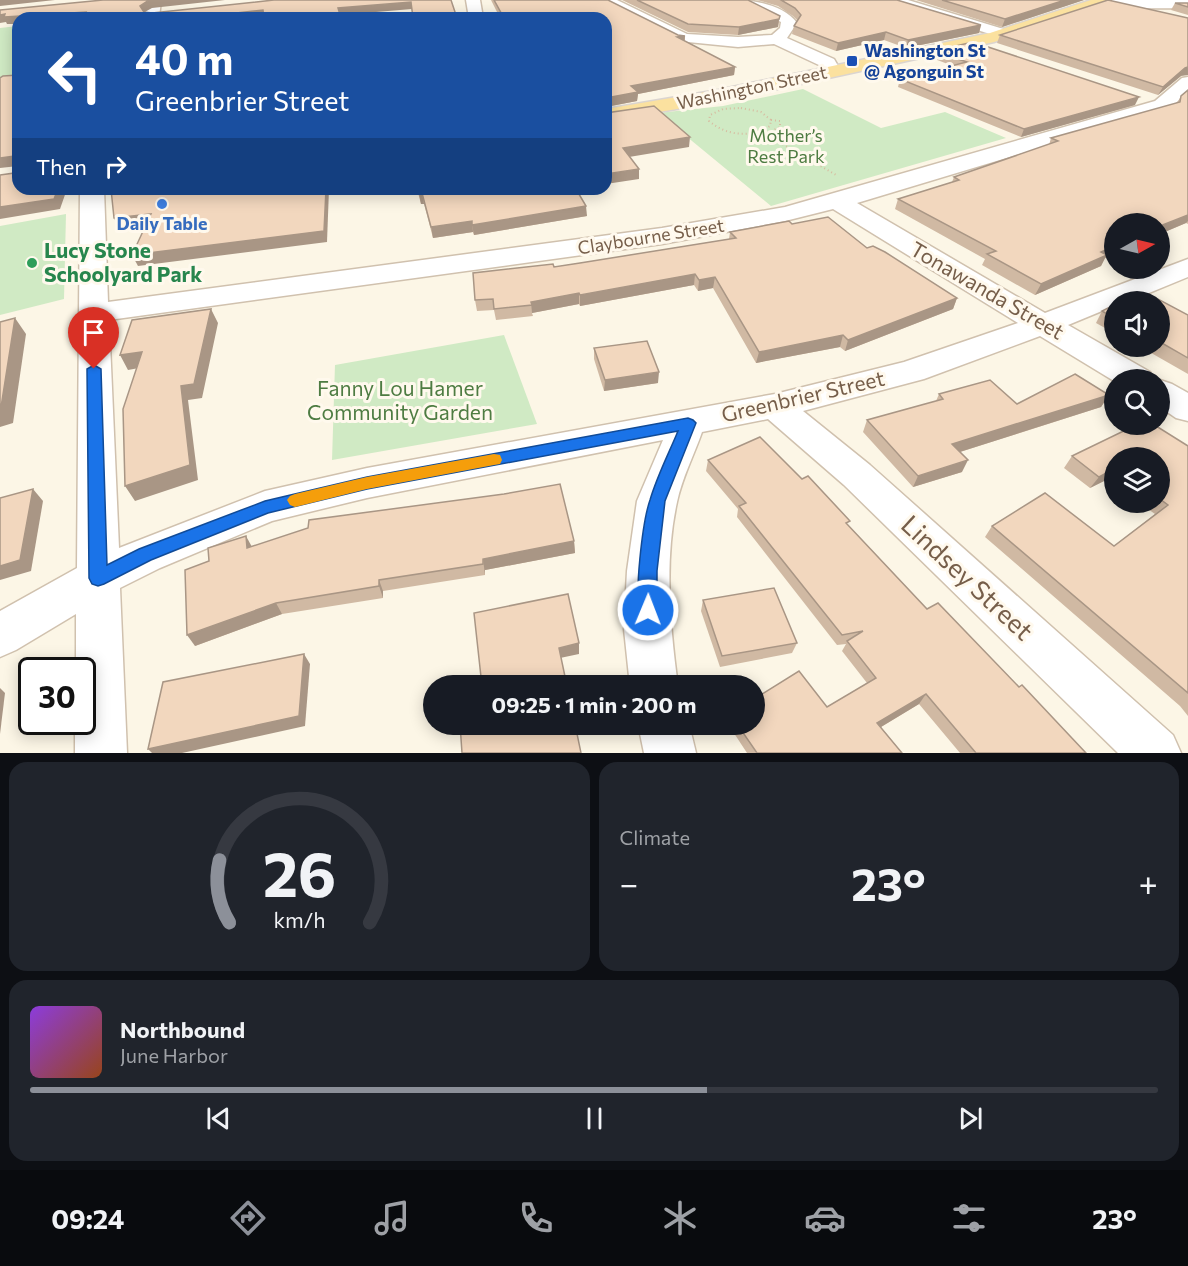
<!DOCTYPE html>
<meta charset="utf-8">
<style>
:root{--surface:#171b24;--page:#20242c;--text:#f1f3f6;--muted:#9ea1a6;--line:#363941;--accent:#8c9099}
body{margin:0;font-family:Commissioner,sans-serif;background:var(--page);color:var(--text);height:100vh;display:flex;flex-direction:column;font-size:22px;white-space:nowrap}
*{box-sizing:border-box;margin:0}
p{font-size:20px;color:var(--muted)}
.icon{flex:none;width:33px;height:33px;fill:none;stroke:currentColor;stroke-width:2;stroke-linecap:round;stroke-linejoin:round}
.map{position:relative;height:753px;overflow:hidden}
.sheet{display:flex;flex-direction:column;gap:9px;padding:9px;background:#0d0f14;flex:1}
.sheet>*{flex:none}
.banner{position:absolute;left:12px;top:12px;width:600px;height:183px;border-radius:18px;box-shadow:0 3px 15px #0003;background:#1a4fa0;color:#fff;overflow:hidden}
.needle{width:39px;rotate:82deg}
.fabs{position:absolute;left:1104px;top:213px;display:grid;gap:12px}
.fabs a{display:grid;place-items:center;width:66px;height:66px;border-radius:50%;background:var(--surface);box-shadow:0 3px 15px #0003;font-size:30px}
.speed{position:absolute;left:18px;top:657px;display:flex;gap:12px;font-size:30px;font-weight:700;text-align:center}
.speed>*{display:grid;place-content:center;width:78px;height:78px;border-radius:50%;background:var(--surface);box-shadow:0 3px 15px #0003;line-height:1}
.speed .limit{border:3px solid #111;border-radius:9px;background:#fff;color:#111}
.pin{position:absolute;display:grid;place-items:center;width:51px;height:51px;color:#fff;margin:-62px -26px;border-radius:50% 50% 50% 0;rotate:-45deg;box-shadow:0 0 6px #0007}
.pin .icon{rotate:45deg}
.me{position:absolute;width:66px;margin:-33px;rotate:1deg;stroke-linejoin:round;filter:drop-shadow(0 0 4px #0008)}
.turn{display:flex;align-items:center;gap:21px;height:126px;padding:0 24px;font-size:27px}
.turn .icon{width:78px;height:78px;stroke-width:2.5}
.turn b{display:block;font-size:42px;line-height:51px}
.then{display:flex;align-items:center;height:57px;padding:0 24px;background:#0003;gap:12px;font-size:22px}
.big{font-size:45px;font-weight:700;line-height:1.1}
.sheet .widget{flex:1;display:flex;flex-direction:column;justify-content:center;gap:9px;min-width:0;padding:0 21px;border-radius:18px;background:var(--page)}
.sheet .dial{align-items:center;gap:0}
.dial svg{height:156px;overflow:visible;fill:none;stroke:var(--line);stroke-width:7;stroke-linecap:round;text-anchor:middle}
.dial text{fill:var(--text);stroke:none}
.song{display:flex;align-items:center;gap:18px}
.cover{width:72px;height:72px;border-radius:9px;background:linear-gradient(135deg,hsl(270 70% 55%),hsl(20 70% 35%))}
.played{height:6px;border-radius:3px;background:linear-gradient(90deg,var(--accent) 60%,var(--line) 60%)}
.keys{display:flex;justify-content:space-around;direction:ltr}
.heat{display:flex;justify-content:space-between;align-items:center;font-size:33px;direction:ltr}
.sheet .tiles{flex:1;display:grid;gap:9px;grid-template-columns:1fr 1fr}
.widget:last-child{grid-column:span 2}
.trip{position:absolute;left:423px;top:675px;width:342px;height:60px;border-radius:30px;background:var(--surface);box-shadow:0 3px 15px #0003;font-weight:700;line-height:60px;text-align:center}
.dock{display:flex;height:96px;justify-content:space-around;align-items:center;background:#090b0e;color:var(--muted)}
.dock .icon{width:42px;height:42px}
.dock .current{color:var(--accent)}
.dock b{font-size:27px;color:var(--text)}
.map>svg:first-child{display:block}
.green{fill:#d0eac4}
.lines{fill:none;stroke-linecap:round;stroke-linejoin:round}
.minor-casing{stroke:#d0c1ae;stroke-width:3}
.major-casing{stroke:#dbd5d0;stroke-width:3}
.path{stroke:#d7bba0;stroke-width:2;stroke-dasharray:1 3;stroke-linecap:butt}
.minor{fill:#fff;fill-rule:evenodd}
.major{fill:#fbe19f;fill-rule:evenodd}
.wall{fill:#d0b9a3}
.shaded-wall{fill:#a99685}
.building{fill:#f2d7be;stroke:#a99685;stroke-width:1.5}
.route{fill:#1a73e8;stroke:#114b97;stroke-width:1.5}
.slow{fill:#f59e0b}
.transit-dot{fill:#1a4fb4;stroke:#fff9ed;stroke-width:2}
.shop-dot{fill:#3f7fe0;stroke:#fff9ed;stroke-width:2}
.leisure-dot{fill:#2e9e5b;stroke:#fff9ed;stroke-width:2}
.labels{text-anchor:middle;stroke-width:6;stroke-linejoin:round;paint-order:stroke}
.far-transit-label{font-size:18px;font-weight:bold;fill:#164399;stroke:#fff9ed;text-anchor:start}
.far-street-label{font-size:18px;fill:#765e4a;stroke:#fff9ed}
.far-park-label{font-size:18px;fill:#4e7c42;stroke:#fff9ed}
.far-shop-label{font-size:18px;font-weight:bold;fill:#366cbe;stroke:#fff9ed}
.leisure-label{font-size:21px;font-weight:bold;fill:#27864d;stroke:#fff9ed;text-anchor:start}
.street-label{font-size:21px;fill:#765e4a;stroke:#fff9ed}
.park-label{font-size:21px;fill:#4e7c42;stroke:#fff9ed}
.near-street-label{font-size:26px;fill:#765e4a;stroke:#fff9ed}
</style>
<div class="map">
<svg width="1188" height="753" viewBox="0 0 1188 753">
<rect width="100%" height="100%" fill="#fcf6e6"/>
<g class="green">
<path d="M 18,26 L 18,76 L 0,92 L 0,28 Z"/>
<path d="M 803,89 L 881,128 L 945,112 L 1006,138 L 771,206 L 658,113 L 723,106 Z"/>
<path d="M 66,214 L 64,299 L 0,315 L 0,226 Z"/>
<path d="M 504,335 L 537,424 L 332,460 L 335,365 Z"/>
</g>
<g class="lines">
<defs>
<g id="minor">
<path d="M 147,0 L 161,0 L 159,18 L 145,18 Z"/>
<path d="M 466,0 L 480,0 L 483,18 L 469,18 Z"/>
<path d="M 599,0 L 617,0 L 687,34 L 738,37 L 772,35 L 780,28 L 781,22 L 736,0 C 756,0 785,6 797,23 L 787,38 L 834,59 L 841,71 L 838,75 L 826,75 L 821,66 L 774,44 L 738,47 L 678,41 Z"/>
<path d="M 887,0 L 908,0 L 1010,31 L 1013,34 L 1005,39 L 1000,37 L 889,3 Z"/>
<path d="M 1097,0 L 1188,0 L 1188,8 C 1170,8 1108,11 1097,0 Z"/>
<path d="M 1188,77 L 1188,92 L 1169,109 L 857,203 L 1045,313 L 1188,259 L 1188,277 L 1127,302 L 1114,302 L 1114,306 L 1068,325 L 1150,372 L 1154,380 L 1114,381 L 1040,336 L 924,379 L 803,411 L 870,465 L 1173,735 L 1181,753 L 1118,753 L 844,485 L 768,419 L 702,432 C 694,455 682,478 677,502 C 664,561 670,627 678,686 L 630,686 L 624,629 L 627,571 L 637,501 L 663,440 L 367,498 L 272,521 L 160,568 L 120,588 L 127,753 L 75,753 L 75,722 L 82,722 L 82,670 L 76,670 L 76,614 L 16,650 L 0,657 L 0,611 L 77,568 L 80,189 L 104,189 L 108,302 L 662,228 L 785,207 L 1155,101 L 1182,78 ZM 833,209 L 1018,323 L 904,362 L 775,394 L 367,468 L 265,491 L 119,548 L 109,320 L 662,244 L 785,221 Z"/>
<path d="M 1160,380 L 1172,384 L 1188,393 L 1188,421 L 1176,418 L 1160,407 Z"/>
<path d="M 638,724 L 689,724 L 696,753 L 644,753 Z"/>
</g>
<path id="major" d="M 1091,0 L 1112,0 L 1110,3 L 994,42 L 718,102 L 606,121 L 606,109 L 718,90 L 990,33 Z"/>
</defs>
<use href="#minor" class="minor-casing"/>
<use href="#major" class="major-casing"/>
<g class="path">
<path d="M 741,108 L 761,112 L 771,120 L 770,126 C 750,138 727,136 709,121 L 710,115 L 723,109 Z"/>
<path d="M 771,120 L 780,121 L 780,127 L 765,134 L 836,175"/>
</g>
<use href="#minor" class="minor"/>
<use href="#major" class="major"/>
</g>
<g class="wall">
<path d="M 491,0 L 608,0 L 678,35 L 685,36 L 685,41 L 735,67 L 734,75 L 638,94 L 637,101 L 606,107 L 606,18 L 500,18 Z"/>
<path d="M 622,0 L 748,0 L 780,16 L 778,27 L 738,35 L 688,32 Z"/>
<path d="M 756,0 L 897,0 L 981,25 L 979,33 L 906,48 L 884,40 L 836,51 L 792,34 L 794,26 L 797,20 L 793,16 L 778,6 L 761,1 Z"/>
<path d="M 916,0 L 1084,0 L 1002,27 Z"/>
<path d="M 1175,3 L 1188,3 L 1188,15 L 1171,10 Z"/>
<path d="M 1000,35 L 1181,76 L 1158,95 L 997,43 Z"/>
<path d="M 934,51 L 1135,105 L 1021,137 L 898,87 L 900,79 L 953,66 L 932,58 Z"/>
<path d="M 1188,90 L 1188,224 L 1186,223 L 1160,234 L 1160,224 L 1105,258 L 1101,266 L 1035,295 L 982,265 L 985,259 L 895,209 L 898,199 L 952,182 L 954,177 L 1049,145 L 1051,138 L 1177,103 L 1181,96 Z"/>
<path d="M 417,189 L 576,189 L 587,216 L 474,235 L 473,232 L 433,238 L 424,204 L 421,204 Z"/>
<path d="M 792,224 L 867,248 L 957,298 L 953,309 L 845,351 L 840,347 L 756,363 L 713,288 L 698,291 L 694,285 L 580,306 L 579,304 L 532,313 L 533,316 L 496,320 L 494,310 L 477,311 L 475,300 L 554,267 L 580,263 L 729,239 L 730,232 Z"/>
<path d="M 1140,293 L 1155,301 L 1158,299 L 1188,315 L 1188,374 L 1139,346 L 1160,346 L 1160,302 L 1123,302 Z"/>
<path d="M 1114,305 L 1114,333 L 1096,323 L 1102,311 Z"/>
<path d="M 594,348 L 658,383 L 604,391 L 594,359 Z"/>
<path d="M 939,394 L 1017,404 L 1109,395 L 1101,407 L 960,452 L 962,472 L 913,487 L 863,432 L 867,420 L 936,401 Z"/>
<path d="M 1188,446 L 1188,716 L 1180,706 L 985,537 L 992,526 L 1114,546 L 1155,514 L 1138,502 L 1160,502 L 1160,458 L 1114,458 L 1114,486 L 1106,480 L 1090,488 L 1064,468 L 1072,456 Z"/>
<path d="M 708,460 L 848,525 L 927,609 L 1019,687 L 1086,753 L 960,753 L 919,704 L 881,727 L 902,753 L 747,753 L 728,724 L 754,724 L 827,707 L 867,683 L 842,651 L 846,644 L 837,645 L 737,517 L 738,509 L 706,471 Z"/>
<path d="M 574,541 L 575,553 L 485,570 L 485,575 L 383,591 L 383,598 L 282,614 L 195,646 L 252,547 Z"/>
<path d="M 703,600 L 797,643 L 792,653 L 720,667 L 701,611 Z"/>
</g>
<g class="shaded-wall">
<path d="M 0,0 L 55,0 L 0,6 Z"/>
<path d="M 149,0 L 225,0 L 152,8 L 143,13 L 140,6 Z"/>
<path d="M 1065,0 L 1084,0 L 1002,27 L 1005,19 Z"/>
<path d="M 411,2 L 412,9 L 340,15 L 338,8 Z"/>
<path d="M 263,10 L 265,18 L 209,18 L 210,16 Z"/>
<path d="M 86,12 L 89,18 L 18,18 L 18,24 L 7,24 L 6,22 L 0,23 L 0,15 Z"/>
<path d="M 779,19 L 778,27 L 738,35 L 739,27 Z"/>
<path d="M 981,25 L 979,33 L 906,48 L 908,40 Z"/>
<path d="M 886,32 L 884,40 L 836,51 L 838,43 Z"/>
<path d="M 685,36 L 684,44 L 677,37 Z"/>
<path d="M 735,67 L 734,75 L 638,94 L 637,101 L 606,107 L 606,98 L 631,86 Z"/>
<path d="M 1188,67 L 1188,75 L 1181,76 L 1158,95 L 1163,87 L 1185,68 Z"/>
<path d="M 1139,97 L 1135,105 L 1021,137 L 1024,129 Z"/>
<path d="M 690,137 L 689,147 L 623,158 L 623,148 Z"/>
<path d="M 14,156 L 18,166 L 0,168 L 0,158 Z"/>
<path d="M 639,169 L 639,179 L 606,184 L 606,174 Z"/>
<path d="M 58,189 L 67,189 L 60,209 L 0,219 L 0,207 Z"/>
<path d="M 326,189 L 329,189 L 327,242 L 138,266 L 132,255 Z"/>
<path d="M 422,193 L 424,204 L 421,204 L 419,194 Z"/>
<path d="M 586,206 L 587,216 L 474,235 L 472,225 Z"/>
<path d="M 151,214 L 155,225 L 119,229 L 114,218 Z"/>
<path d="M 1188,215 L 1188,221 L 1186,223 L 1160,234 L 1160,226 Z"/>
<path d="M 472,221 L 473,232 L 433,238 L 431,227 Z"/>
<path d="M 1114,246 L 1114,254 L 1105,258 L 1101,266 L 1035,295 L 1041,284 L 1101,252 Z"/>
<path d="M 695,274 L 694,285 L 580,306 L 580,295 Z"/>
<path d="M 715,277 L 713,288 L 698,291 L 699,280 Z"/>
<path d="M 579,293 L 579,304 L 532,313 L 531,302 Z"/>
<path d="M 957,298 L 953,309 L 845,351 L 848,340 Z"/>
<path d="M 211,309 L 218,323 L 202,398 L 188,400 L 198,480 L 135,501 L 125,486 L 181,386 Z"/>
<path d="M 15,318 L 26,334 L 13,423 L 0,427 L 0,407 Z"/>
<path d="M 843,335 L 840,347 L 756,363 L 759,352 Z"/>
<path d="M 142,352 L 150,366 L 128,370 L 120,355 Z"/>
<path d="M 659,372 L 658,383 L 604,391 L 605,380 Z"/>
<path d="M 1109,395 L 1101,407 L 947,456 L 952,444 Z"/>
<path d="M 968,460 L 962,472 L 913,487 L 918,476 Z"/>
<path d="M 1114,469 L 1106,480 L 1090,488 L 1099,477 Z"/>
<path d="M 33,489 L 43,501 L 31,571 L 0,580 L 0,566 Z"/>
<path d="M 246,536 L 252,547 L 247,548 Z"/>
<path d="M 574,541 L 575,553 L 485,570 L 485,575 L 483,559 Z"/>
<path d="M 379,580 L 383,591 L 383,598 L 379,586 Z"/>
<path d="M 276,603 L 282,614 L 195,646 L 187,635 Z"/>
<path d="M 579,643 L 579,654 L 560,658 L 559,648 Z"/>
<path d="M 304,654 L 310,664 L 305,726 L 182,753 L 152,753 L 148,749 Z"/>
<path d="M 0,688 L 5,693 L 0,734 Z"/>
<path d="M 926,694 L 919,704 L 871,733 L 877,723 Z"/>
</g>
<g class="building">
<path d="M 103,0 L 154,0 L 149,0 L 140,6 L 144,12 L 152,13 L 274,0 L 451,0 L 457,18 L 413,18 L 411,2 L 338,8 L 341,18 L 264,18 L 263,10 L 210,16 L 209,18 L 83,18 L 86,12 L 4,17 L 5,14 L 0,15 L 0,10 Z"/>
<path d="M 494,0 L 608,0 L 678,35 L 685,36 L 677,37 L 735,67 L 631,86 L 638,92 L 606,98 L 606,18 L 504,18 Z"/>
<path d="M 637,0 L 748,0 L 780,16 L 779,19 L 739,27 L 688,24 Z"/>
<path d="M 781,0 L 897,0 L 981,25 L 908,40 L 886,32 L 838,43 L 794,26 L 801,15 L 795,8 Z"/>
<path d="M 942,0 L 1065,0 L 1005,19 Z"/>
<path d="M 1108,0 L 1188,18 L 1188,67 L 1185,68 L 1163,87 L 1000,35 Z"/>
<path d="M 1175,3 L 1188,3 L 1188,7 Z"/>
<path d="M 973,42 L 1139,97 L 1024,129 L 900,79 L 967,62 L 934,51 Z"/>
<path d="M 18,75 L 18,189 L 58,189 L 54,199 L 0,207 L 0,175 L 14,173 L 14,156 L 0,158 L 0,78 L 3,76 Z"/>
<path d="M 1188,90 L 1188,215 L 1160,226 L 1160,224 L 1114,224 L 1114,246 L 1101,252 L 1107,255 L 1041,284 L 987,254 L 996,251 L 898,199 L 959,180 L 954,177 L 1058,141 L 1051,138 L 1180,102 L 1181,96 Z"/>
<path d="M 654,106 L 690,137 L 623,148 L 639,169 L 606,174 L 606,113 Z"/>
<path d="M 111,189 L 326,189 L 324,231 L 132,255 L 151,214 L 114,218 Z"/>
<path d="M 418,189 L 576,189 L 586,206 L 472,225 L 472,221 L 431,227 L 422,193 L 419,194 Z"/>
<path d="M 828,217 L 867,248 L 873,246 L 885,252 L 957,298 L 848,340 L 843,335 L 759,352 L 715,277 L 699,280 L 695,274 L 580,295 L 579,293 L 531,302 L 532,305 L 494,309 L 493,299 L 475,300 L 473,273 L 553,264 L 554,267 L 580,263 L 736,238 L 730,232 L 789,221 L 792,224 Z"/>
<path d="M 1140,293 L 1155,301 L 1158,299 L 1188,315 L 1188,358 L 1160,342 L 1160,302 L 1123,302 Z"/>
<path d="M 1114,305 L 1114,318 L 1102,311 Z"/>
<path d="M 211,309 L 194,384 L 181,386 L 190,465 L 125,486 L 123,409 L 142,352 L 120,355 L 132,320 Z"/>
<path d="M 15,318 L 1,407 L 0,407 L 0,322 Z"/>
<path d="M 647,341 L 659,372 L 605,380 L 594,348 Z"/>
<path d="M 1075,374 L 1109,395 L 952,444 L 968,460 L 918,476 L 867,420 L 943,399 L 939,394 L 990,380 L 1017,404 Z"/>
<path d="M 1138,424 L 1153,424 L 1188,446 L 1188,693 L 992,526 L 1045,493 L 1114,546 L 1168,505 L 1160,499 L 1160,458 L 1114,458 L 1114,469 L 1099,477 L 1072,456 Z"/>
<path d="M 760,437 L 802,479 L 808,476 L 850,521 L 846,523 L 927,609 L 938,603 L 1019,687 L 1022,685 L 1086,753 L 976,753 L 926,694 L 877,723 L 902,753 L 757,753 L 737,724 L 754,724 L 754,699 L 799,671 L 827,707 L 876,678 L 847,641 L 863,631 L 842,635 L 739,506 L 746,503 L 708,460 Z"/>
<path d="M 560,484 L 574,541 L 483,559 L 483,564 L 379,580 L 379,586 L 276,603 L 187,635 L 185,570 L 209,561 L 208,548 L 246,536 L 247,548 L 308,528 L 309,520 L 504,494 Z"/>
<path d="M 33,489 L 20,560 L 0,566 L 0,498 Z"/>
<path d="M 774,588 L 797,643 L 722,656 L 703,600 Z"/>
<path d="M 568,594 L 579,643 L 559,648 L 567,686 L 482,686 L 474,613 Z"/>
<path d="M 304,654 L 299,716 L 148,749 L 163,682 Z"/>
<path d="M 460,724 L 575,724 L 581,753 L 462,753 Z"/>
</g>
<path class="route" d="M 94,365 L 101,369 L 107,565 L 139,549 L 265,501 L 367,477 L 688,418 L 693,420 L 696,423 L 665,501 L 657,571 L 657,610 L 654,616 L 648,618 L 641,616 C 633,598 643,520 650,500 C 657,476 669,453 678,431 L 367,489 L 268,513 L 151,560 L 104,584 L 98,586 L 92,584 L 89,578 L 87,369 Z"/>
<path class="slow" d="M 494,454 L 500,455 L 502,460 L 500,464 L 494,465 L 367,489 L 295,507 L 290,505 L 287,500 L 290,496 L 295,494 L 367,477 Z"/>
<rect class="transit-dot" x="846" y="55" width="12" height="12" rx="3"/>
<circle class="shop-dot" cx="162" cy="204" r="6"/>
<circle class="leisure-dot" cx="32" cy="263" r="6"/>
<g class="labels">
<g class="far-transit-label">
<text x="864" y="57">Washington St<tspan x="864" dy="21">@ Agonguin St</tspan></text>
</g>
<g class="far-street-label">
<text transform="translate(752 88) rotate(-12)" y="6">Washington Street</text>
<text transform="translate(651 237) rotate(-9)" y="6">Claybourne Street</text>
</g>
<g class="far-park-label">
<text x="786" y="142">Mother’s<tspan x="786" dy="21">Rest Park</tspan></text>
</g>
<g class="far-shop-label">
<text x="162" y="230">Daily Table</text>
</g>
<g class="leisure-label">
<text x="44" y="258">Lucy Stone<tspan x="44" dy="24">Schoolyard Park</tspan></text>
</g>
<g class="street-label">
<text transform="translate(987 291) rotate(30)" y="7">Tonawanda Street</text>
<text transform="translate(803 397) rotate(-13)" y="7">Greenbrier Street</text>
</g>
<g class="park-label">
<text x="400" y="396">Fanny Lou Hamer<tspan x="400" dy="24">Community Garden</tspan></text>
</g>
<g class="near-street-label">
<text transform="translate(967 578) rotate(43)" y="9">Lindsey Street</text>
</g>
</g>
</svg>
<div class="fabs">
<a><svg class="needle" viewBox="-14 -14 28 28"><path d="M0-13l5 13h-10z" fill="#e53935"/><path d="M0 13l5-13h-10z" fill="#9ea1a6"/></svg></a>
<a><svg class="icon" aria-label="sound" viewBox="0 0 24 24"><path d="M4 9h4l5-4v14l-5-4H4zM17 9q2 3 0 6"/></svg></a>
<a><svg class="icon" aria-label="search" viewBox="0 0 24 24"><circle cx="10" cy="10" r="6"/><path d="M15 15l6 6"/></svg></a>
<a><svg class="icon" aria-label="layers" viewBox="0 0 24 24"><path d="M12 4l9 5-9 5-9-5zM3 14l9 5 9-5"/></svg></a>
</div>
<div class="speed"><div class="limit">30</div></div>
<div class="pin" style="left:94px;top:369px;background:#d93025"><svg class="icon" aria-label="arrive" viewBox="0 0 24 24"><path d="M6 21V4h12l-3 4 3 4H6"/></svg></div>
<svg class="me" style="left:648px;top:610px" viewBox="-20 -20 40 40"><circle r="17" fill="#1a73e8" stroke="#fff" stroke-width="3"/><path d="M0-11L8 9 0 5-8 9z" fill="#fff"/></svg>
<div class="trip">09:25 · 1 min · 200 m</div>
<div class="banner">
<div class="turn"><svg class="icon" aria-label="left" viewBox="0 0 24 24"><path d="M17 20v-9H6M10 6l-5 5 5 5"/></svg><div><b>40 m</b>Greenbrier Street</div></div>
<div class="then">Then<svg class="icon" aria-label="right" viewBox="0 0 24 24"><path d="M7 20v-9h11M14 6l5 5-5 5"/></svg></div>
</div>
</div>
<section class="sheet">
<div class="tiles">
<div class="widget dial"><svg viewBox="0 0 100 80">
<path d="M14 69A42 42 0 1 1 86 69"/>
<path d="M14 69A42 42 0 0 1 9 37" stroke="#8c9099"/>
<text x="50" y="56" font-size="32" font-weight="700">26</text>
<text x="50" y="72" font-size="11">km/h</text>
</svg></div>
<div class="widget"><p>Climate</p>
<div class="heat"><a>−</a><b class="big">23°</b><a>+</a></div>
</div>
<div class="widget">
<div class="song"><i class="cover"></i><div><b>Northbound</b><p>June Harbor</p></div></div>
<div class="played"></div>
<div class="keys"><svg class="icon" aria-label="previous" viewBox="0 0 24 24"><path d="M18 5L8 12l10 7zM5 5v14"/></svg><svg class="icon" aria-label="pause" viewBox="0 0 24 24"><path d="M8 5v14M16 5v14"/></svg><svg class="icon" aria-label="next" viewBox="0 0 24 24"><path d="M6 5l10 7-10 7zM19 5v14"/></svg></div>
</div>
</div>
</section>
<nav class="dock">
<b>09:24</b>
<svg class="icon current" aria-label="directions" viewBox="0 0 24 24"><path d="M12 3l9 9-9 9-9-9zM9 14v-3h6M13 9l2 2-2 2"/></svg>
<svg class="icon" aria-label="music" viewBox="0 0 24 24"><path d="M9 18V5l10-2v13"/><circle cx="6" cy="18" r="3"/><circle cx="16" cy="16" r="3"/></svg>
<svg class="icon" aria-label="phone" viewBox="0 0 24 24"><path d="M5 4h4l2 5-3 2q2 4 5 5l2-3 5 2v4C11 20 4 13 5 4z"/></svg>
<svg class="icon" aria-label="climate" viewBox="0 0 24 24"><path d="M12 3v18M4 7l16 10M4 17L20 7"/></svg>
<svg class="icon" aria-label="car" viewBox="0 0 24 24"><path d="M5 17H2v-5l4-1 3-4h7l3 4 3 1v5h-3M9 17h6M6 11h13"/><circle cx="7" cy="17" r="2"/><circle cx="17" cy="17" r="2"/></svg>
<svg class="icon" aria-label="filters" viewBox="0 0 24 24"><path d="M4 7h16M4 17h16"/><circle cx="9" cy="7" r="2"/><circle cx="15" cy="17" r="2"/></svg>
<b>23°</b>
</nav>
